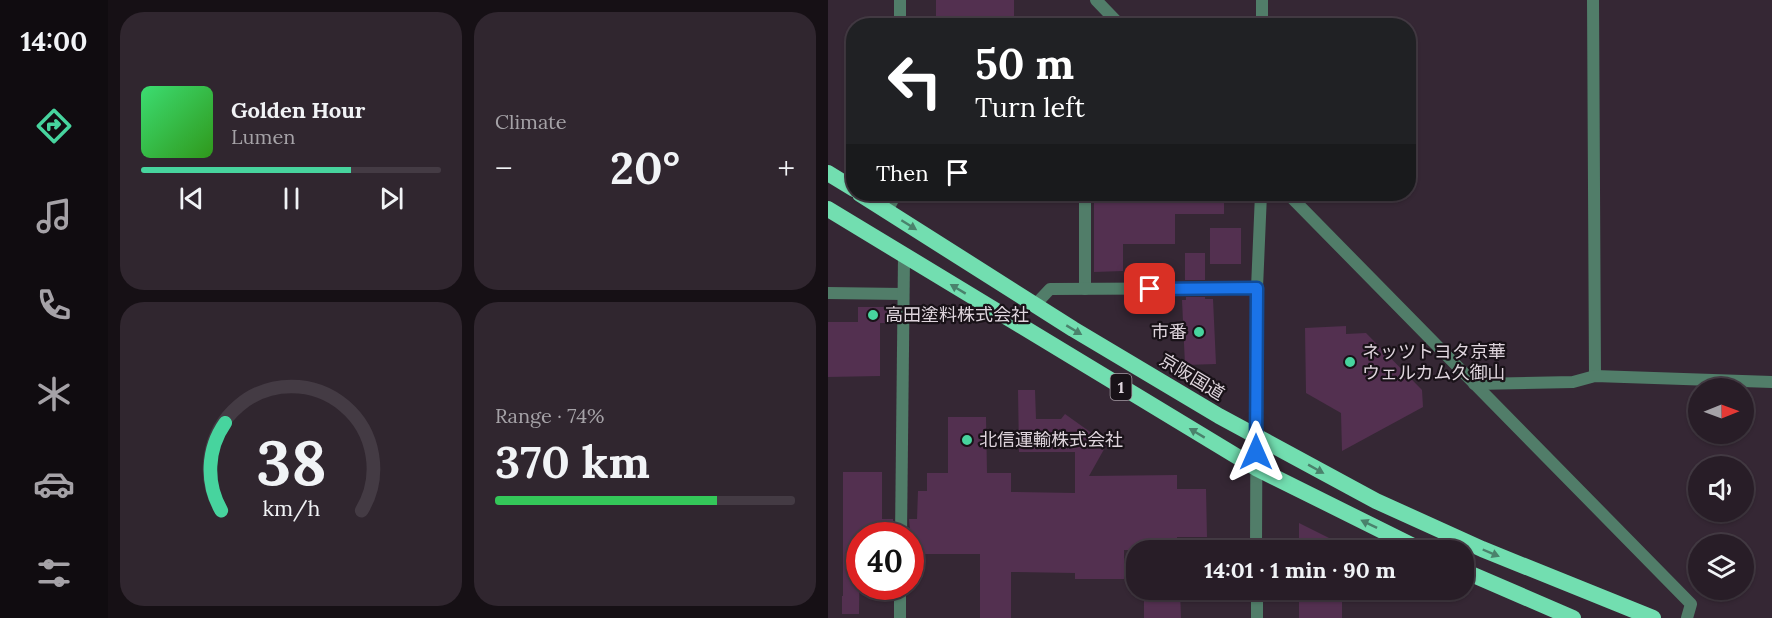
<!DOCTYPE html>
<meta charset="utf-8">
<style>
:root{--surface:#281d27;--page:#30262f;--text:#f1f3f6;--muted:#a5a2a7;--line:#443b44;--accent:#47d49e}
body{margin:0;font-family:Lora,"Noto Sans JP",serif;background:var(--page);color:var(--text);height:100vh;display:flex;flex-direction:column;font-size:22px;white-space:nowrap}
*{box-sizing:border-box;margin:0}
p{font-size:20px;color:var(--muted)}
.icon{flex:none;width:33px;height:33px;fill:none;stroke:currentColor;stroke-width:2;stroke-linecap:round;stroke-linejoin:round}
.map{position:relative;flex:1;overflow:hidden}
.details{display:flex;flex-direction:column;gap:12px;padding:12px;background:#161015;width:720px}
.details>*{flex:none}
.banner{position:absolute;left:18px;top:18px;width:570px;height:183px;border-radius:24px;box-shadow:0 2px 4px #0004,0 0 0 2px var(--line);background:#202124;color:#fff;overflow:hidden}
.needle{width:39px;rotate:89deg}
.fabs{position:absolute;left:860px;top:378px;display:grid;gap:12px}
.fabs a{display:grid;place-items:center;width:66px;height:66px;border-radius:50%;background:var(--surface);box-shadow:0 2px 4px #0004,0 0 0 2px var(--line);font-size:30px}
.speed{position:absolute;left:18px;top:522px;display:flex;gap:12px;font-size:30px;font-weight:700;text-align:center}
.speed>*{display:grid;place-content:center;width:78px;height:78px;border-radius:50%;background:var(--surface);box-shadow:0 2px 4px #0004,0 0 0 2px var(--line);line-height:1}
.speed .limit{border:9px solid #d22;background:#fff;color:#111}
.pin{position:absolute;display:grid;place-items:center;width:51px;height:51px;color:#fff;margin:-26px;border-radius:12px;box-shadow:0 3px 9px #0006}
.me{position:absolute;width:66px;margin:-33px;rotate:0deg;stroke-linejoin:round;filter:drop-shadow(0 0 4px #0008)}
.turn{display:flex;align-items:center;gap:21px;height:126px;padding:0 30px;font-size:27px}
.turn .icon{width:78px;height:78px;stroke-width:2.5}
.turn b{display:block;font-size:42px;line-height:51px}
.then{display:flex;align-items:center;height:57px;padding:0 30px;background:#0003;gap:12px;font-size:22px}
.big{font-size:45px;font-weight:700;line-height:1.1}
.details .tile{flex:1;display:flex;flex-direction:column;justify-content:center;gap:9px;min-width:0;padding:0 21px;border-radius:24px;background:var(--page)}
.details .dial{align-items:center;gap:0}
.dial svg{height:156px;overflow:visible;fill:none;stroke:var(--line);stroke-width:7;stroke-linecap:round;text-anchor:middle}
.dial text{fill:var(--text);stroke:none}
.song{display:flex;align-items:center;gap:18px}
.cover{width:72px;height:72px;border-radius:9px;background:linear-gradient(135deg,hsl(140 70% 55%),hsl(110 70% 35%))}
.played{height:6px;border-radius:3px;background:linear-gradient(90deg,var(--accent) 70%,var(--line) 70%)}
.keys{display:flex;justify-content:space-around;direction:ltr}
.heat{display:flex;justify-content:space-between;align-items:center;font-size:33px;direction:ltr}
.charge{height:9px;border-radius:4px;background:linear-gradient(90deg,#34c759 74%,var(--line) 0)}
.details .tiles{flex:1;display:grid;gap:12px;grid-template-columns:repeat(2,1fr)}
.trip{position:absolute;left:298px;top:540px;width:348px;height:60px;border-radius:24px;background:var(--surface);box-shadow:0 2px 4px #0004,0 0 0 2px var(--line);font-weight:700;line-height:60px;text-align:center}
main{display:flex;flex:1;min-height:0}
.tab-bar{display:flex;flex-direction:column;width:108px;justify-content:space-around;align-items:center;background:#100c10;color:var(--muted)}
.tab-bar .icon{width:42px;height:42px}
.tab-bar .selected{color:var(--accent)}
.tab-bar b{font-size:27px;color:var(--text)}
.map>svg:first-child{display:block}
.building{fill:#533050}
.lines{fill:none;stroke-linecap:round;stroke-linejoin:round}
.minor{stroke:#517d69;stroke-width:12}
.tertiary{stroke:#517d69;stroke-width:12}
.trunk{stroke:#72deb0;stroke-width:16}
.oneway{fill:#4a826c}
.route-casing{stroke:#114b97;stroke-width:15}
.route{stroke:#1a73e8;stroke-width:10}
.poi-dot{fill:#47d49e;stroke:#191218;stroke-width:2}
.labels{text-anchor:middle;stroke-width:4.5;stroke-linejoin:round;paint-order:stroke}
.shield{fill:#191218;stroke:#a49aa2;stroke-width:1.5}
.shield-label{font-size:16px;font-weight:bold;fill:#dfd5dd}
.poi-label{font-size:18px;fill:#dfd5dd;stroke:#191218;text-anchor:start}
.street-label{font-size:18px;fill:#dfd5dd;stroke:#191218}
</style>
<main>
<nav class="tab-bar">
<b>14:00</b>
<svg class="icon selected" aria-label="directions" viewBox="0 0 24 24"><path d="M12 3l9 9-9 9-9-9zM9 14v-3h6M13 9l2 2-2 2"/></svg>
<svg class="icon" aria-label="music" viewBox="0 0 24 24"><path d="M9 18V5l10-2v13"/><circle cx="6" cy="18" r="3"/><circle cx="16" cy="16" r="3"/></svg>
<svg class="icon" aria-label="phone" viewBox="0 0 24 24"><path d="M5 4h4l2 5-3 2q2 4 5 5l2-3 5 2v4C11 20 4 13 5 4z"/></svg>
<svg class="icon" aria-label="climate" viewBox="0 0 24 24"><path d="M12 3v18M4 7l16 10M4 17L20 7"/></svg>
<svg class="icon" aria-label="car" viewBox="0 0 24 24"><path d="M5 17H2v-5l4-1 3-4h7l3 4 3 1v5h-3M9 17h6M6 11h13"/><circle cx="7" cy="17" r="2"/><circle cx="17" cy="17" r="2"/></svg>
<svg class="icon" aria-label="filters" viewBox="0 0 24 24"><path d="M4 7h16M4 17h16"/><circle cx="9" cy="7" r="2"/><circle cx="15" cy="17" r="2"/></svg>
</nav>
<section class="details">
<div class="tiles">
<div class="tile">
<div class="song"><i class="cover"></i><div><b>Golden Hour</b><p>Lumen</p></div></div>
<div class="played"></div>
<div class="keys"><svg class="icon" aria-label="previous" viewBox="0 0 24 24"><path d="M18 5L8 12l10 7zM5 5v14"/></svg><svg class="icon" aria-label="pause" viewBox="0 0 24 24"><path d="M8 5v14M16 5v14"/></svg><svg class="icon" aria-label="next" viewBox="0 0 24 24"><path d="M6 5l10 7-10 7zM19 5v14"/></svg></div>
</div>
<div class="tile"><p>Climate</p>
<div class="heat"><a>−</a><b class="big">20°</b><a>+</a></div>
</div>
<div class="tile dial"><svg viewBox="0 0 100 80">
<path d="M14 69A42 42 0 1 1 86 69"/>
<path d="M14 69A42 42 0 0 1 16 24" stroke="#47d49e"/>
<text x="50" y="56" font-size="32" font-weight="700">38</text>
<text x="50" y="72" font-size="11">km/h</text>
</svg></div>
<div class="tile"><p>Range · 74%</p><b class="big">370 km</b><div class="charge"></div></div>
</div>
</section>
<div class="map">
<svg width="944" height="618" viewBox="0 0 944 618">
<rect width="100%" height="100%" fill="#352734"/>
<g class="building">
<rect x="108" y="0" width="78" height="26"/>
<path d="M 266,194 L 396,194 L 396,214 L 347,214 L 347,244 L 295,244 L 295,271 L 266,272 Z"/>
<rect x="382" y="228" width="31" height="36"/>
<rect x="357" y="253" width="20" height="27"/>
<path d="M 358,297 L 377,297 L 377,299 L 385,299 L 388,364 L 357,365 L 354,300 L 358,300 Z"/>
<path d="M 30,307 L 60,307 L 60,323 L 52,323 L 52,376 L 0,377 L 0,322 L 30,322 Z"/>
<path d="M 518,326 L 518,334 L 538,333 L 594,390 L 595,407 L 514,451 L 513,413 L 478,393 L 477,328 Z"/>
<path d="M 190,390 L 207,390 L 208,419 L 233,419 L 237,414 L 279,444 L 261,476 L 349,475 L 349,489 L 378,489 L 379,537 L 349,537 L 349,550 L 296,550 L 296,579 L 247,579 L 247,573 L 183,572 L 183,618 L 152,618 L 152,554 L 84,554 L 81,519 L 89,519 L 90,491 L 99,491 L 99,473 L 120,473 L 120,417 L 158,417 L 159,473 L 183,473 L 183,492 L 247,493 L 247,452 L 191,452 Z"/>
<path d="M 15,472 L 54,472 L 54,519 L 65,519 L 65,536 L 32,536 L 31,614 L 14,614 L 14,596 L 15,596 Z"/>
<path d="M 471,523 L 525,550 L 471,550 Z"/>
<path d="M 316,590 L 352,590 L 353,618 L 316,618 Z"/>
<rect x="471" y="590" width="43" height="28"/>
</g>
<g class="lines">
<g class="minor">
<path d="M 268,0 L 293,26"/>
<path d="M 765,0 L 767,376"/>
<path d="M 72,26 L 72,0"/>
<path d="M 257,194 L 257,289"/>
<path d="M 460,194 L 863,604 L 859,618"/>
<path d="M 59,211 L 68,194"/>
<path d="M 0,293 L 75,294"/>
<path d="M 207,305 L 222,289 L 429,288"/>
<path d="M 646,384 L 745,382 L 767,376 L 944,382"/>
<path d="M 73,536 L 76,256"/>
<path d="M 72,618 L 72,586"/>
</g>
<g class="tertiary">
<path d="M 434,26 L 434,0"/>
<path d="M 428,550 L 429,288 L 433,194"/>
<path d="M 429,590 L 429,618"/>
</g>
<g class="trunk">
<path d="M 0,173 L 26,189"/>
<path d="M 32,194 L 245,329 L 391,416 L 548,501 L 654,549 L 825,618"/>
<path d="M 0,209 L 428,468 L 593,550"/>
<path d="M 636,571 L 745,618"/>
</g>
</g>
<defs><path id="oneway-solid" d="M-6-.8H1V-3.2L6.5 0L1 3.2V.8H-6Z" transform="scale(1.5)"/></defs>
<g class="oneway">
<use href="#oneway-solid" transform="translate(81 225) rotate(32)"/>
<use href="#oneway-solid" transform="translate(130 289) rotate(-149)"/>
<use href="#oneway-solid" transform="translate(246 330) rotate(31)"/>
<use href="#oneway-solid" transform="translate(369 433) rotate(-149)"/>
<use href="#oneway-solid" transform="translate(488 469) rotate(29)"/>
<use href="#oneway-solid" transform="translate(541 524) rotate(-154)"/>
<use href="#oneway-solid" transform="translate(663 553) rotate(23)"/>
</g>
<g class="lines">
<defs>
<path id="route" d="M 322,289 L 429,288 L 428,452"/>
</defs>
<use href="#route" class="route-casing"/>
<use href="#route" class="route"/>
</g>
<g class="poi-dot">
<circle cx="45" cy="315" r="6"/>
<circle cx="371" cy="332" r="6"/>
<circle cx="522" cy="362" r="6"/>
<circle cx="139" cy="440" r="6"/>
</g>
<g class="labels">
<rect class="shield" x="282.5" y="374" width="21" height="26" rx="4.5"/>
<g class="shield-label">
<text x="293" y="393">1</text>
</g>
<g class="poi-label">
<text x="57" y="321">高田塗料株式会社</text>
<text x="359" y="338" text-anchor="end">市番</text>
<text x="534" y="358">ネッツトヨタ京華<tspan x="534" dy="21">ウェルカム久御山</tspan></text>
<text x="151" y="446">北信運輸株式会社</text>
</g>
<g class="street-label">
<text transform="translate(364 377) rotate(31)" y="6">京阪国道</text>
</g>
</g>
</svg>
<div class="fabs">
<a><svg class="needle" viewBox="-14 -14 28 28"><path d="M0-13l5 13h-10z" fill="#e53935"/><path d="M0 13l5-13h-10z" fill="#a5a2a7"/></svg></a>
<a><svg class="icon" aria-label="sound" viewBox="0 0 24 24"><path d="M4 9h4l5-4v14l-5-4H4zM17 9q2 3 0 6"/></svg></a>
<a><svg class="icon" aria-label="layers" viewBox="0 0 24 24"><path d="M12 4l9 5-9 5-9-5zM3 14l9 5 9-5"/></svg></a>
</div>
<div class="speed"><div class="limit">40</div></div>
<div class="pin" style="left:322px;top:289px;background:#d93025"><svg class="icon" aria-label="arrive" viewBox="0 0 24 24"><path d="M6 21V4h12l-3 4 3 4H6"/></svg></div>
<svg class="me" style="left:428px;top:452px" viewBox="-20 -20 40 40"><path d="M0-17L14 15 0 8-14 15z" fill="#1a73e8" stroke="#fff" stroke-width="4"/></svg>
<div class="trip">14:01 · 1 min · 90 m</div>
<div class="banner">
<div class="turn"><svg class="icon" aria-label="left" viewBox="0 0 24 24"><path d="M17 20v-9H6M10 6l-5 5 5 5"/></svg><div><b>50 m</b>Turn left</div></div>
<div class="then">Then<svg class="icon" aria-label="arrive" viewBox="0 0 24 24"><path d="M6 21V4h12l-3 4 3 4H6"/></svg></div>
</div>
</div>
</main>
